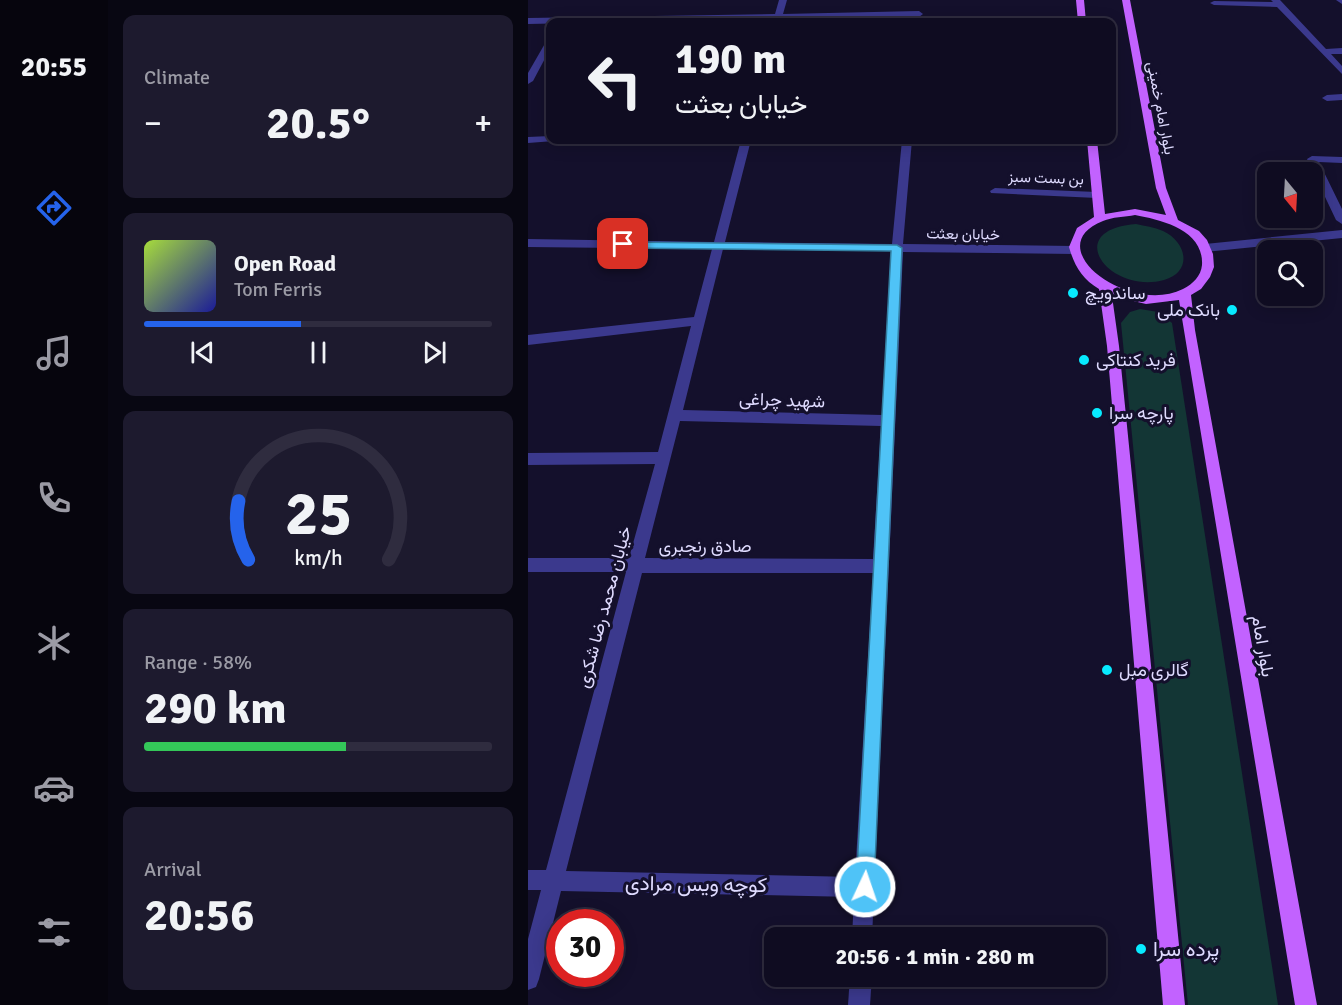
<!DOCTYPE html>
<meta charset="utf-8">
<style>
:root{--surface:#0f0c21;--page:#1d1a2e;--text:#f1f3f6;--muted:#9b9ba5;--line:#2f2c3f;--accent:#2563eb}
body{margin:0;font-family:Signika,Vazirmatn,sans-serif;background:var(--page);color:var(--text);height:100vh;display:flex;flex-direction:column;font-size:22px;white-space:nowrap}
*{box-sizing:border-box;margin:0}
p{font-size:20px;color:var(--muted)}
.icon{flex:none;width:33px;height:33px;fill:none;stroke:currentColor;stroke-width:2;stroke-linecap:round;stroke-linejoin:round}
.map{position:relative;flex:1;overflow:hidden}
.side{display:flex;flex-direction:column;gap:15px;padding:15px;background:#080712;width:420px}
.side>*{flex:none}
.guide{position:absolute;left:18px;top:18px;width:570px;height:126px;border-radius:12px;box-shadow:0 3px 15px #0003,0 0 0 2px var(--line);background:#0f0c21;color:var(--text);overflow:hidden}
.needle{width:39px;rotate:162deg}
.tools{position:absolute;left:729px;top:162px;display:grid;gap:12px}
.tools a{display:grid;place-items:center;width:66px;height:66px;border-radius:12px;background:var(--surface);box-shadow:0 3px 15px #0003,0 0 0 2px var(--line);font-size:30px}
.speed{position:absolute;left:18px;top:909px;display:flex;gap:12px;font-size:30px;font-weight:700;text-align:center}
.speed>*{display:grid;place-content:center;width:78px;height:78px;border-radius:50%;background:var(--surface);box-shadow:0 3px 15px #0003,0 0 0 2px var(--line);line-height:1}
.speed .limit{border:9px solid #d22;background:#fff;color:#111}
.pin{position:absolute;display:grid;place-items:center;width:51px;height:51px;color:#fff;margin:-26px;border-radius:12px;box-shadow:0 3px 9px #0006}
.me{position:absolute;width:66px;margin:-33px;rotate:3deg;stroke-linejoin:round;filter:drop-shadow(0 0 4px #0008)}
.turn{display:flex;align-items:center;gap:21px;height:126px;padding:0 30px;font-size:27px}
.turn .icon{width:78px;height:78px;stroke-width:2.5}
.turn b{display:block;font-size:42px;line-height:51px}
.big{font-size:45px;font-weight:700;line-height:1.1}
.side .card{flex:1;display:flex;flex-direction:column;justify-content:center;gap:9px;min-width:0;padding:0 21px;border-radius:12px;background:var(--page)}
.side .dial{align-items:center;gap:0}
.dial svg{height:156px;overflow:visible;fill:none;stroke:var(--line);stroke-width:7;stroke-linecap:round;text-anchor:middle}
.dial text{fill:var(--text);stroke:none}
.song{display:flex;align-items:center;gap:18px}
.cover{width:72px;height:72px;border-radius:9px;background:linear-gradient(135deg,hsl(80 70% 55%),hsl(240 70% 35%))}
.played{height:6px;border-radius:3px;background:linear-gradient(90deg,var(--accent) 45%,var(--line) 45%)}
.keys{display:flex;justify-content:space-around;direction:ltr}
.heat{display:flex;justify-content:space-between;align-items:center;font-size:33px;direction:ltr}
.charge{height:9px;border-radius:4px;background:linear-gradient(90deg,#34c759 58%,var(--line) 0)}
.trip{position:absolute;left:236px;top:927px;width:342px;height:60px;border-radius:12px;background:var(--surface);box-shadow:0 3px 15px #0003,0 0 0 2px var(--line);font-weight:700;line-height:60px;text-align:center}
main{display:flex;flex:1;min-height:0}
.dock{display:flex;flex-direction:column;width:108px;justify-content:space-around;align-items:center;background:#06050d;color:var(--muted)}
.dock .icon{width:42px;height:42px}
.dock .current{color:var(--accent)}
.dock b{font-size:27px;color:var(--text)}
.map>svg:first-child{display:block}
.green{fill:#133635}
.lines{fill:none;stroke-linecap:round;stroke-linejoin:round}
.minor{fill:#3b398d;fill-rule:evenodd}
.major{fill:#c262ff;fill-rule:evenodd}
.route{fill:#4fc3f7;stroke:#337fa1;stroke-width:1.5}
.poi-dot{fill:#07eaff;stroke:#14102c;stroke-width:2}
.labels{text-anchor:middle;stroke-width:6;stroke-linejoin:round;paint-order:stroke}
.far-street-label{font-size:15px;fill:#dfdbff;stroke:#14102c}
.poi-label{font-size:18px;fill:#dfdbff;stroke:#14102c;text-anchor:start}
.street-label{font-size:18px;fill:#dfdbff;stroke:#14102c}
.near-street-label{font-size:21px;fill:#dfdbff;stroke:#14102c}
.near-poi-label{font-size:21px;fill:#dfdbff;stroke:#14102c;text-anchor:start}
</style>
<main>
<nav class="dock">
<b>20:55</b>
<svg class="icon current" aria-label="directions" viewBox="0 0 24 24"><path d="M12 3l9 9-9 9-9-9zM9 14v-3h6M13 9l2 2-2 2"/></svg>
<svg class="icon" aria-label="music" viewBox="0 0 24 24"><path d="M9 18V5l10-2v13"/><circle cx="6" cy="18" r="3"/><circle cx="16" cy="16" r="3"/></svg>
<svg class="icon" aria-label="phone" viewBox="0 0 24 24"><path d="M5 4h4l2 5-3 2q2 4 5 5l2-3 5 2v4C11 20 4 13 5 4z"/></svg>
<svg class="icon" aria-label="climate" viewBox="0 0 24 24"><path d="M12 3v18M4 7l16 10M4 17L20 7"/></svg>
<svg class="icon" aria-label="car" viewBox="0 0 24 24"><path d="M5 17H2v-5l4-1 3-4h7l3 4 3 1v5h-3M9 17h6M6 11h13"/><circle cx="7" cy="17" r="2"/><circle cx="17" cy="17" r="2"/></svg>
<svg class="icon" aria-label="filters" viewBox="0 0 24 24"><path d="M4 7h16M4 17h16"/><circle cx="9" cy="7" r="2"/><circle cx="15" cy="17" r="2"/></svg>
</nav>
<section class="side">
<div class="card"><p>Climate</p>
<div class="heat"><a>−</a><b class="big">20.5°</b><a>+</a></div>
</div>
<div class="card">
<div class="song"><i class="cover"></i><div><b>Open Road</b><p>Tom Ferris</p></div></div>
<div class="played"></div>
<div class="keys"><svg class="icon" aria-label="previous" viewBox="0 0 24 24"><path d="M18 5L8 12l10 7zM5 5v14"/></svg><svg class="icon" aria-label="pause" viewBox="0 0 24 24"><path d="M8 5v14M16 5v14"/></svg><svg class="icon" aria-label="next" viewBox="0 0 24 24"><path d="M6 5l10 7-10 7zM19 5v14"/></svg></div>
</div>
<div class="card dial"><svg viewBox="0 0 100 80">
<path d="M14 69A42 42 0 1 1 86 69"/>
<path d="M14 69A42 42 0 0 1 9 39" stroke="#2563eb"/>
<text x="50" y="56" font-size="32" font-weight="700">25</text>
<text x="50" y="72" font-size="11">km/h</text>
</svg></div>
<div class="card"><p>Range · 58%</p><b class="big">290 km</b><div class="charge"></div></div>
<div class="card"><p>Arrival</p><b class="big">20:56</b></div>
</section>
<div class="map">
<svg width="814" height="1005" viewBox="0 0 814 1005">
<rect width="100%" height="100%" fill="#14102c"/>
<g class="green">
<path d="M 608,224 C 617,226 626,227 635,231 C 659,242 665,272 636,280 C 582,295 532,230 608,224 Z"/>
<path d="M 612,309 L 630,312 L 644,323 L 750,1005 L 660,1005 L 593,323 L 602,312 Z"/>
</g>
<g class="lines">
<g class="minor">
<path d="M 251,0 L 259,0 L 255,14 L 391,11 L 395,14 L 391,17 L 254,19 L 253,22 L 245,22 L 246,19 L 0,24 L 0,18 L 247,14 Z"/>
<path d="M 743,0 L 752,0 L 798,49 L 814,48 L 814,54 L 803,54 L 814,66 L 814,74 L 749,7 L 686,5 L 682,3 L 686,1 L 745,2 Z"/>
<path d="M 808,0 L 814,0 L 814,4 Z"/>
<path d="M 19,40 L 22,40 L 22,49 L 5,81 L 0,84 L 0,73 Z"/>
<path d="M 814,94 L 814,100 L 799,101 L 794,98 L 799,95 Z"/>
<path d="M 22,136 L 26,141 L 0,143 L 0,137 Z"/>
<path d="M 213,140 L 223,140 L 197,242 L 364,244 L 374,140 L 384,140 L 375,244 L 546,246 L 552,250 L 546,254 L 375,252 L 344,938 L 324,938 L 326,897 L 33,891 L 11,979 L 8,987 L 0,990 L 0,939 L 13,890 L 0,890 L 0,870 L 18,870 L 98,572 L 0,572 L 0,558 L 101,558 L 127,464 L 0,465 L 0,453 L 130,452 L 163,326 L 0,345 L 0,335 L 166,317 L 184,249 L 0,247 L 0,239 L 186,242 ZM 195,249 L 363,251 L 354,415 L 155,410 ZM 152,421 L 353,426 L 345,559 L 117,558 ZM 114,573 L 345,573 L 327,877 L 38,871 Z"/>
<path d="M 784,156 L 814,157 L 814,163 L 791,162 L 814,209 L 814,224 L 808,220 L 779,159 Z"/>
<path d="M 467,188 L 569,192 L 574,195 L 569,198 L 463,193 L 462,191 Z"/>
<path d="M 814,230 L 814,238 L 677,252 L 671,248 L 677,244 Z"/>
<path d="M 322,976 L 344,976 L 342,1005 L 320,1005 Z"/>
</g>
<g class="major">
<path d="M 548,0 L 556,0 L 558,22 L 550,22 Z"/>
<path d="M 594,0 L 602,0 L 638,188 L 650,220 L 671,231 L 679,240 L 685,254 L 686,267 L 682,277 L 673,289 L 663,295 L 667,330 L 789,1005 L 767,1005 L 651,300 L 618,304 L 584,296 L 591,346 L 657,1005 L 635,1005 L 579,346 L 571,289 C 554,279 546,265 541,247 L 549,228 L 566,217 L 559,140 L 569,140 L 577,214 L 607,209 L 638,215 L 628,188 ZM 607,215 C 634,220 676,230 674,265 C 673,276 665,284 655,289 C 601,316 509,247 575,221 C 584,217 597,217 607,215 Z"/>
</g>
</g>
<path class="route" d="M 91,242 L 369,245 L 374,248 L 346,887 L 344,893 L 337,896 L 331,893 L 328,887 L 363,251 L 95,248 L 91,247 Z"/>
<g class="poi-dot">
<circle cx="545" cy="293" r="6"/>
<circle cx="704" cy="310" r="6"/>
<circle cx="556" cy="360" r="6"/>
<circle cx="569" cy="413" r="6"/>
<circle cx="579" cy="670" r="6"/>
<circle cx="613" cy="949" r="6"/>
</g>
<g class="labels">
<g class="far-street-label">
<text transform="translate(633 108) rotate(79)" y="5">بلوار امام خمینی</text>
<text transform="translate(518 178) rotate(2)" y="5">بن بست سبز</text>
<text transform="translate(435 234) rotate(1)" y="5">خیابان بعثت</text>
</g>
<g class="poi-label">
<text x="557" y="299">ساندویچ</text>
<text x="692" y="316" text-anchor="end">بانک ملی</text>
<text x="568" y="366">فرید کنتاکی</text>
<text x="581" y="419">پارچه سرا</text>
<text x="591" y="676">گالری مبل</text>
</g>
<g class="street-label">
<text transform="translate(254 400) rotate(2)" y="6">شهید چراغی</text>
<text x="177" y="552">صادق رنجبری</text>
<text transform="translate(76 607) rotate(-75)" y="6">خیابان محمد رضا شکری</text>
<text transform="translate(735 646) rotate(80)" y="6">بلوار امام</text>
</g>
<g class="near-street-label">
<text transform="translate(168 884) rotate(1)" y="7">کوچه ویس مرادی</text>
</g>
<g class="near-poi-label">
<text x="625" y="956">پرده سرا</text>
</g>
</g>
</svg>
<div class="tools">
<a><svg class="needle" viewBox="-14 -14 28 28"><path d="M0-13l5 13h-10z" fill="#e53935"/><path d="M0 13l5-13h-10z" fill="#9b9ba5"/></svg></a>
<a><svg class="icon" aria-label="search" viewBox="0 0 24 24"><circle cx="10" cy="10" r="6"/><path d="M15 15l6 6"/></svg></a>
</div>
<div class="speed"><div class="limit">30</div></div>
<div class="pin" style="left:95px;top:244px;background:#d93025"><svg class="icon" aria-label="arrive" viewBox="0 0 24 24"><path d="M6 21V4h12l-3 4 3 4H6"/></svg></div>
<svg class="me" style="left:337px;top:887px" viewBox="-20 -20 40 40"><circle r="17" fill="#4fc3f7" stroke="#fff" stroke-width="3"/><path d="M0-11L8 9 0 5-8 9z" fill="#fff"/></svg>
<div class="trip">20:56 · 1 min · 280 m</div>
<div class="guide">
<div class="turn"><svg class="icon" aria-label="left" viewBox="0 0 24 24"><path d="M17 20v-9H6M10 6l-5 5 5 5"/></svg><div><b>190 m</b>خیابان بعثت</div></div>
</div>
</div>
</main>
